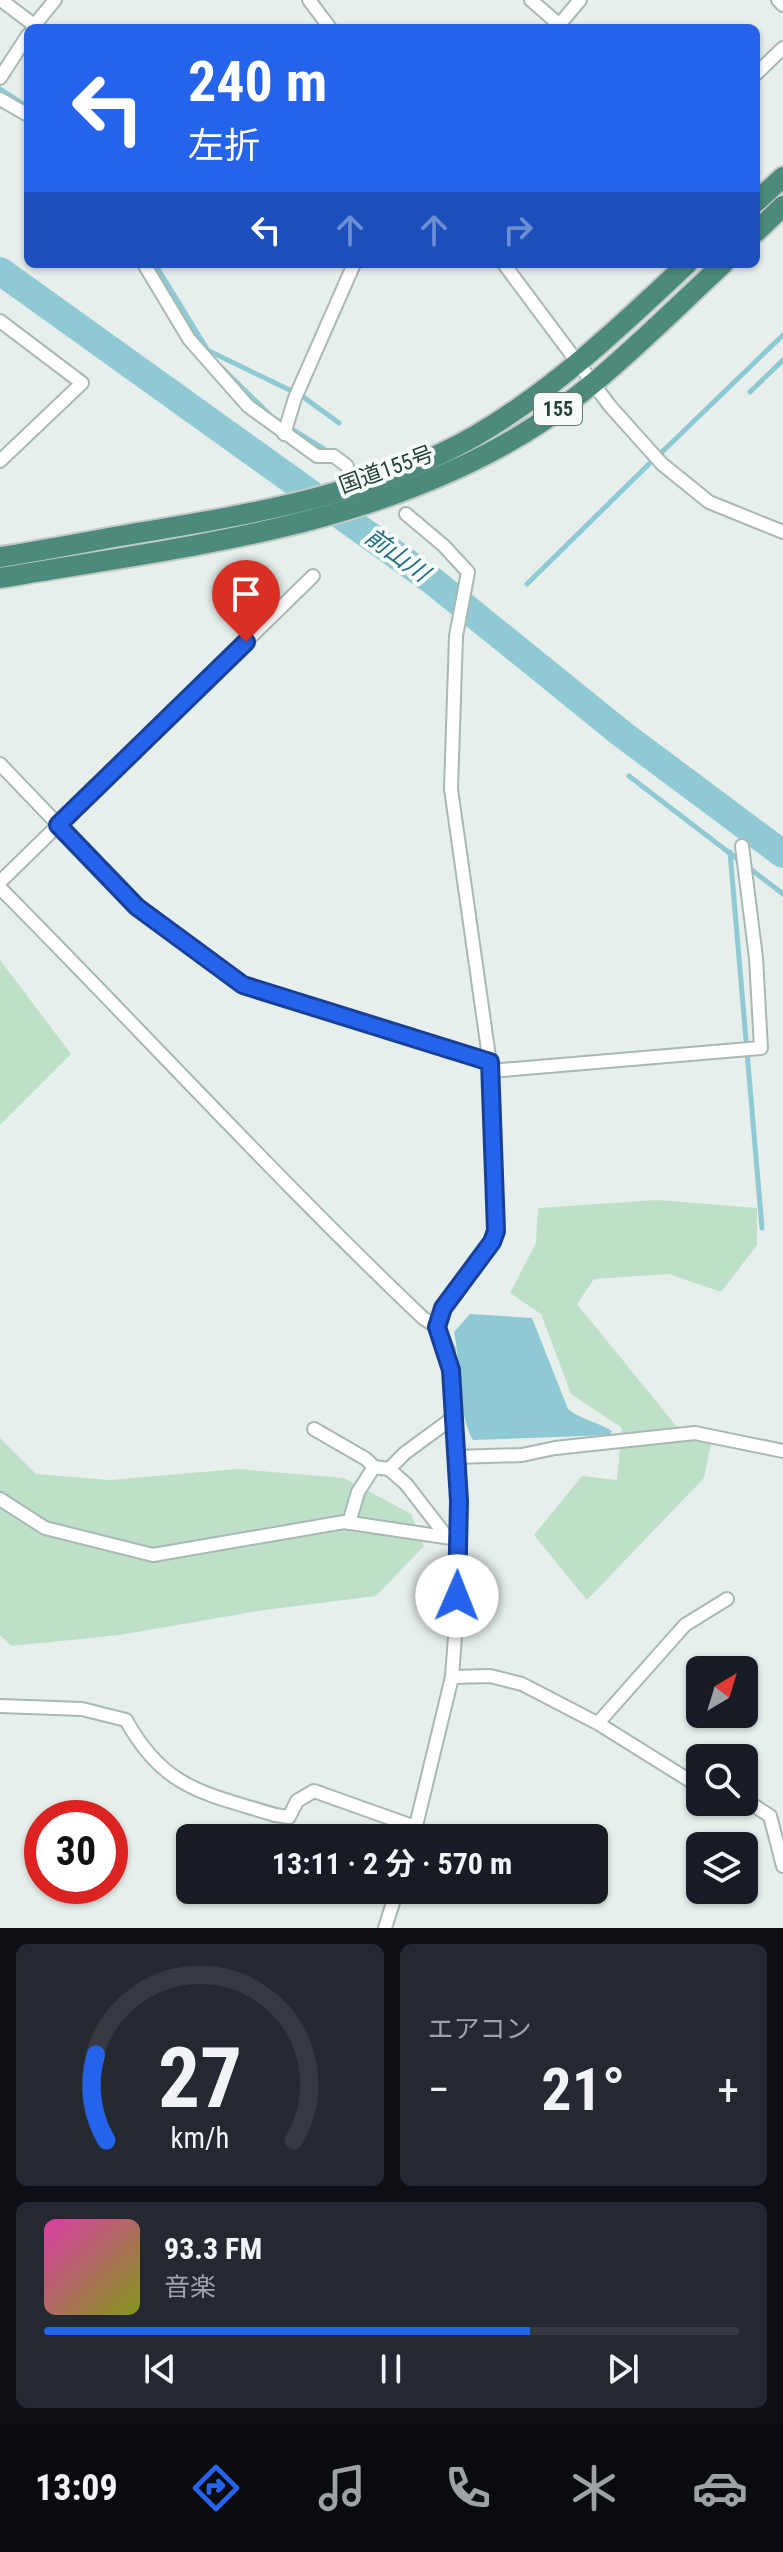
<!DOCTYPE html>
<html lang="ja">
<meta charset="utf-8">
<style>
:root{--surface:#171b24;--page:#242831;--text:#f1f3f6;--muted:#9ea1a6;--line:#363941;--accent:#2563eb}
body{margin:0;font-family:"Roboto Condensed","Noto Sans JP",sans-serif;background:var(--page);color:var(--text);height:100vh;display:flex;flex-direction:column;font-size:30px;white-space:nowrap}
*{box-sizing:border-box;margin:0}
p{font-size:26px;color:var(--muted)}
.icon{flex:none;width:44px;height:44px;fill:none;stroke:currentColor;stroke-width:2;stroke-linecap:round;stroke-linejoin:round}
.map{position:relative;height:1928px;overflow:hidden}
.details{display:flex;flex-direction:column;gap:16px;padding:16px;background:#0d0f14;flex:1}
.details>*{flex:none}
.hud{position:absolute;left:24px;top:24px;width:736px;height:244px;border-radius:12px;box-shadow:0 2px 6px #0004;background:#2563eb;color:#fff;overflow:hidden}
.needle{width:52px;rotate:38deg}
.tools{position:absolute;left:686px;top:1656px;display:grid;gap:16px}
.tools a{display:grid;place-items:center;width:72px;height:72px;border-radius:12px;background:var(--surface);box-shadow:0 2px 6px #0004;font-size:40px}
.speed{position:absolute;left:24px;top:1800px;display:flex;gap:16px;font-size:40px;font-weight:700;text-align:center}
.speed>*{display:grid;place-content:center;width:104px;height:104px;border-radius:50%;background:var(--surface);box-shadow:0 2px 6px #0004;line-height:1}
.speed .limit{border:12px solid #d22;background:#fff;color:#111}
.pin{position:absolute;display:grid;place-items:center;width:68px;height:68px;color:#fff;margin:-82px -34px;border-radius:50% 50% 50% 0;rotate:-45deg;box-shadow:0 0 8px #0007}
.pin .icon{rotate:45deg}
.me{position:absolute;width:88px;margin:-44px;rotate:1deg;stroke-linejoin:round;filter:drop-shadow(0 0 6px #0008)}
.turn{display:flex;align-items:center;gap:28px;height:168px;padding:0 32px;font-size:36px}
.turn .icon{width:104px;height:104px;stroke-width:2.5}
.turn b{display:block;font-size:56px;line-height:68px}
.lanes{display:flex;align-items:center;height:76px;padding:0 32px;background:#0003;justify-content:center;gap:40px;direction:ltr}
.lanes .off{opacity:.35}
.big{font-size:60px;font-weight:700;line-height:1.1}
.details .card{flex:1;display:flex;flex-direction:column;justify-content:center;gap:12px;min-width:0;padding:0 28px;border-radius:12px;background:var(--page)}
.details .dial{align-items:center;gap:0}
.dial svg{height:208px;overflow:visible;fill:none;stroke:var(--line);stroke-width:7;stroke-linecap:round;text-anchor:middle}
.dial text{fill:var(--text);stroke:none}
.song{display:flex;align-items:center;gap:24px}
.cover{width:96px;height:96px;border-radius:12px;background:linear-gradient(135deg,hsl(320 70% 55%),hsl(70 70% 35%))}
.played{height:8px;border-radius:4px;background:linear-gradient(90deg,var(--accent) 70%,var(--line) 70%)}
.keys{display:flex;justify-content:space-around;direction:ltr}
.heat{display:flex;justify-content:space-between;align-items:center;font-size:44px;direction:ltr}
.details .tiles{flex:1;display:grid;gap:16px;grid-template-columns:1fr 1fr}
.card:last-child{grid-column:span 2}
.trip{position:absolute;left:176px;top:1824px;width:432px;height:80px;border-radius:12px;background:var(--surface);box-shadow:0 2px 6px #0004;font-weight:700;line-height:80px;text-align:center}
.tabs{display:flex;height:128px;justify-content:space-around;align-items:center;background:#090b0e;color:var(--muted)}
.tabs .icon{width:56px;height:56px}
.tabs .current{color:var(--accent)}
.tabs b{font-size:36px;color:var(--text)}
.map>svg:first-child{display:block}
.green{fill:#bfe0c8}
.water{fill:#8ec9d4}
.lines{fill:none;stroke-linecap:round;stroke-linejoin:round}
.stream{stroke:#8ec9d4;stroke-width:5}
.river{stroke:#8ec9d4;stroke-width:28}
.minor-casing{stroke:#a8b8b2;stroke-width:16}
.trunk-casing{stroke:#c2cac8;stroke-width:24}
.minor{stroke:#fff;stroke-width:12}
.trunk{stroke:#4c8a7c;stroke-width:20}
.route-casing{stroke:#184099;stroke-width:20}
.route{stroke:#2563eb;stroke-width:14}
.labels{text-anchor:middle;stroke-width:8;stroke-linejoin:round;paint-order:stroke}
.shield{fill:#f7fbf9;stroke:#637a73;stroke-width:2}
.shield-label{font-size:20px;font-weight:bold;fill:#24423a}
.street-label{font-size:22px;fill:#24423a;stroke:#f7fbf9}
.water-label{font-size:24px;font-style:italic;fill:#1c6f80;stroke:#f7fbf9}
</style>
<div class="map">
<svg width="783" height="1928" viewBox="0 0 783 1928">
<rect width="100%" height="100%" fill="#e6efeb"/>
<g class="green">
<path d="M 0,960 L 71,1054 L 0,1125 Z"/>
<path d="M 657,1200 L 757,1208 L 757,1245 L 721,1292 L 669,1274 L 594,1279 L 577,1304 L 685,1437 L 711,1444 L 704,1478 L 587,1600 L 534,1535 L 582,1476 L 617,1480 L 622,1428 L 571,1394 L 541,1314 L 510,1293 L 536,1243 L 538,1208 Z"/>
<path d="M 0,1438 L 36,1474 L 110,1480 L 237,1469 L 344,1478 L 411,1514 L 424,1546 L 376,1596 L 257,1611 L 120,1635 L 11,1646 L 0,1635 Z"/>
</g>
<path class="water" d="M 470,1314 L 532,1318 L 568,1409 C 580,1419 598,1422 612,1431 L 610,1435 L 473,1440 C 457,1413 461,1364 454,1332 Z"/>
<g class="lines">
<g class="stream">
<path d="M 0,89 L 28,107"/>
<path d="M 155,264 L 210,354"/>
<path d="M 207,350 L 302,396 L 339,423"/>
<path d="M 222,368 L 272,417 L 324,449"/>
<path d="M 750,392 L 783,360"/>
<path d="M 662,452 L 783,335"/>
<path d="M 527,584 L 649,464"/>
<path d="M 629,776 L 783,894"/>
<path d="M 730,852 L 762,1228"/>
</g>
<path class="river" d="M 0,271 L 434,582 L 622,734 L 783,854"/>
<defs>
<g id="minor">
<path d="M 1,0 L 34,25"/>
<path d="M 309,0 L 330,28"/>
<path d="M 531,0 L 563,28"/>
<path d="M 778,0 L 783,5"/>
<path d="M 559,25 L 580,0"/>
<path d="M 32,28 L 55,0"/>
<path d="M 756,74 L 783,48"/>
<path d="M 0,78 L 28,35"/>
<path d="M 0,99 L 28,115"/>
<path d="M 144,264 L 189,339 L 248,406 L 317,456 L 334,456 L 347,466"/>
<path d="M 504,264 L 610,406 L 662,464 L 709,502 L 783,532"/>
<path d="M 0,321 L 82,383 L 0,461"/>
<path d="M 284,434 L 295,398 L 354,264"/>
<path d="M 406,514 L 444,546 L 468,572 L 456,636 L 451,789 L 491,1071 L 496,1231 L 492,1242 L 443,1308 L 437,1327"/>
<path d="M 0,764 L 137,907 L 237,982 L 490,1062"/>
<path d="M 0,882 L 313,576"/>
<path d="M 0,888 C 142,1031 277,1179 423,1318 L 437,1327 L 448,1350 L 459,1501 L 456,1624 L 452,1677 L 413,1838"/>
<path d="M 491,1071 L 761,1048 L 756,958 L 742,846"/>
<path d="M 314,1429 L 366,1459 L 374,1467"/>
<path d="M 456,1457 L 522,1455 L 555,1448 L 695,1433 L 783,1451"/>
<path d="M 0,1499 L 45,1528 L 153,1555 L 344,1522 L 458,1539"/>
<path d="M 349,1523 L 358,1492 L 374,1467 L 389,1469"/>
<path d="M 447,1537 L 406,1484 L 389,1469 L 405,1453 L 454,1417"/>
<path d="M 452,1677 L 490,1676 L 522,1684 L 599,1724 L 700,1787"/>
<path d="M 0,1706 L 82,1709 L 126,1720 C 164,1789 204,1793 275,1815 L 289,1817 L 297,1801 L 314,1791 L 415,1827"/>
<path d="M 598,1723 L 685,1625 L 727,1599"/>
<path d="M 744,1799 L 770,1816 L 783,1866"/>
<path d="M 385,1928 L 397,1890"/>
</g>
<g id="trunk">
<path d="M 756,202 L 783,177"/>
<path d="M 756,232 L 783,206"/>
<path d="M 0,557 C 40,551 80,543 120,536 C 239,516 368,497 475,436 C 555,389 620,327 687,264"/>
<path d="M 0,578 C 173,548 359,530 514,439 C 592,394 657,325 723,264"/>
</g>
</defs>
<use href="#minor" class="minor-casing"/>
<use href="#trunk" class="trunk-casing"/>
<use href="#minor" class="minor"/>
<use href="#trunk" class="trunk"/>
</g>
<g class="lines">
<defs>
<path id="route" d="M 246,642 L 58,825 L 137,907 L 243,985 L 490,1062 L 496,1231 L 492,1242 L 443,1308 L 437,1327 L 451,1370 L 459,1501 L 457,1596"/>
</defs>
<use href="#route" class="route-casing"/>
<use href="#route" class="route"/>
</g>
<g class="labels">
<rect class="shield" x="534" y="393" width="48" height="32" rx="6"/>
<g class="shield-label">
<text x="558" y="416">155</text>
</g>
<g class="street-label">
<text transform="translate(386 469) rotate(-20)" y="8">国道155号</text>
</g>
<g class="water-label">
<text transform="translate(397 555) rotate(36)" y="8">前山川</text>
</g>
</g>
</svg>
<div class="tools">
<a><svg class="needle" viewBox="-14 -14 28 28"><path d="M0-13l5 13h-10z" fill="#e53935"/><path d="M0 13l5-13h-10z" fill="#9ea1a6"/></svg></a>
<a><svg class="icon" aria-label="search" viewBox="0 0 24 24"><circle cx="10" cy="10" r="6"/><path d="M15 15l6 6"/></svg></a>
<a><svg class="icon" aria-label="layers" viewBox="0 0 24 24"><path d="M12 4l9 5-9 5-9-5zM3 14l9 5 9-5"/></svg></a>
</div>
<div class="speed"><div class="limit">30</div></div>
<div class="pin" style="left:246px;top:642px;background:#d93025"><svg class="icon" aria-label="arrive" viewBox="0 0 24 24"><path d="M6 21V4h12l-3 4 3 4H6"/></svg></div>
<svg class="me" style="left:457px;top:1596px" viewBox="-20 -20 40 40"><circle r="19" fill="#fff"/><path d="M0-13L10 11 0 6-10 11z" fill="#2563eb"/></svg>
<div class="trip">13:11 · 2 分 · 570 m</div>
<div class="hud">
<div class="turn"><svg class="icon" aria-label="left" viewBox="0 0 24 24"><path d="M17 20v-9H6M10 6l-5 5 5 5"/></svg><div><b>240 m</b>左折</div></div>
<div class="lanes"><svg class="icon" aria-label="left" viewBox="0 0 24 24"><path d="M17 20v-9H6M10 6l-5 5 5 5"/></svg><svg class="icon off" aria-label="ahead" viewBox="0 0 24 24"><path d="M12 20V5M6 11l6-6 6 6"/></svg><svg class="icon off" aria-label="ahead" viewBox="0 0 24 24"><path d="M12 20V5M6 11l6-6 6 6"/></svg><svg class="icon off" aria-label="right" viewBox="0 0 24 24"><path d="M7 20v-9h11M14 6l5 5-5 5"/></svg></div>
</div>
</div>
<section class="details">
<div class="tiles">
<div class="card dial"><svg viewBox="0 0 100 80">
<path d="M14 69A42 42 0 1 1 86 69"/>
<path d="M14 69A42 42 0 0 1 10 36" stroke="#2563eb"/>
<text x="50" y="56" font-size="32" font-weight="700">27</text>
<text x="50" y="72" font-size="11">km/h</text>
</svg></div>
<div class="card"><p>エアコン</p>
<div class="heat"><a>−</a><b class="big">21°</b><a>+</a></div>
</div>
<div class="card">
<div class="song"><i class="cover"></i><div><b>93.3 FM</b><p>音楽</p></div></div>
<div class="played"></div>
<div class="keys"><svg class="icon" aria-label="previous" viewBox="0 0 24 24"><path d="M18 5L8 12l10 7zM5 5v14"/></svg><svg class="icon" aria-label="pause" viewBox="0 0 24 24"><path d="M8 5v14M16 5v14"/></svg><svg class="icon" aria-label="next" viewBox="0 0 24 24"><path d="M6 5l10 7-10 7zM19 5v14"/></svg></div>
</div>
</div>
</section>
<nav class="tabs">
<b>13:09</b>
<svg class="icon current" aria-label="directions" viewBox="0 0 24 24"><path d="M12 3l9 9-9 9-9-9zM9 14v-3h6M13 9l2 2-2 2"/></svg>
<svg class="icon" aria-label="music" viewBox="0 0 24 24"><path d="M9 18V5l10-2v13"/><circle cx="6" cy="18" r="3"/><circle cx="16" cy="16" r="3"/></svg>
<svg class="icon" aria-label="phone" viewBox="0 0 24 24"><path d="M5 4h4l2 5-3 2q2 4 5 5l2-3 5 2v4C11 20 4 13 5 4z"/></svg>
<svg class="icon" aria-label="climate" viewBox="0 0 24 24"><path d="M12 3v18M4 7l16 10M4 17L20 7"/></svg>
<svg class="icon" aria-label="car" viewBox="0 0 24 24"><path d="M5 17H2v-5l4-1 3-4h7l3 4 3 1v5h-3M9 17h6M6 11h13"/><circle cx="7" cy="17" r="2"/><circle cx="17" cy="17" r="2"/></svg>
</nav>
